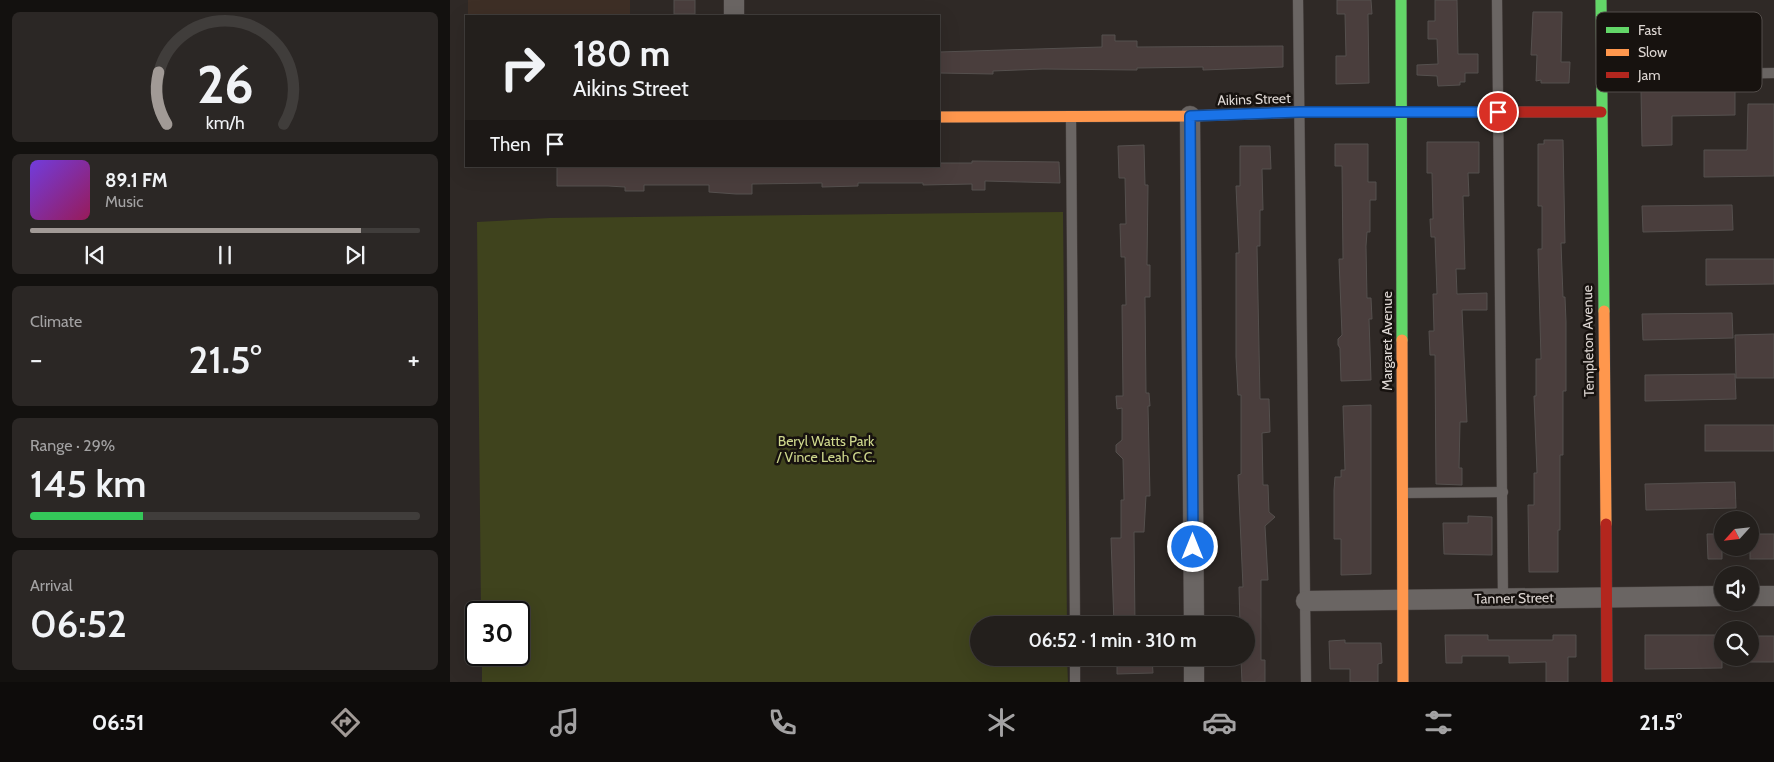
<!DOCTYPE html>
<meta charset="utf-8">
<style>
:root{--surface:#231f1c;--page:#2b2725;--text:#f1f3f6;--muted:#a3a2a3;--line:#403d3b;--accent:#a19a96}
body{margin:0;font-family:Cabin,sans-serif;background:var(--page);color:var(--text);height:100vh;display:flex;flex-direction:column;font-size:19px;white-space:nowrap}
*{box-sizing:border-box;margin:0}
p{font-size:16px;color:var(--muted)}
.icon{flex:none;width:28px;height:28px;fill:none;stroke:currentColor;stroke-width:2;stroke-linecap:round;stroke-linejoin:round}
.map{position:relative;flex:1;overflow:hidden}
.sheet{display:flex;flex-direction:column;gap:12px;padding:12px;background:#13110f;width:450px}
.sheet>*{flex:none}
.banner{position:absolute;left:15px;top:15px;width:475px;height:152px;border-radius:0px;box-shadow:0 5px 20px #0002,0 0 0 1px var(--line);background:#231f1c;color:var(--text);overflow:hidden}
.needle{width:32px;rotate:243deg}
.tools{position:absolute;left:1264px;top:511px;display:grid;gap:10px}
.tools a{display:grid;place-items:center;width:45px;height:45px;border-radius:50%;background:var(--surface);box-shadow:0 5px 20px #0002,0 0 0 1px var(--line);font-size:25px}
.speed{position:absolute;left:15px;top:601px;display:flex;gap:10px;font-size:25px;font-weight:700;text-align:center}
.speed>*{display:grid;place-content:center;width:65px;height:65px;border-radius:50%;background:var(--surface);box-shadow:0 5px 20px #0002,0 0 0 1px var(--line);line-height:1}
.speed .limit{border:2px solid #111;border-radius:8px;background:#fff;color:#111}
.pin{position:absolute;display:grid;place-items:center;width:42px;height:42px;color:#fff;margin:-21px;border:2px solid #fff;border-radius:50%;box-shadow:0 1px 5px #0007}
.me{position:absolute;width:55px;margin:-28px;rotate:0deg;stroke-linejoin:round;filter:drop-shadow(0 0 4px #0008)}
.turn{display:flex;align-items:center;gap:18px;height:105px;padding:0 25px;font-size:22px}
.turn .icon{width:65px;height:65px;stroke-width:2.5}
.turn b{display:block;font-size:35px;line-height:42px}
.then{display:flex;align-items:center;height:48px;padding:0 25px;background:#0003;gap:10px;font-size:19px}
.big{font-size:38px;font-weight:600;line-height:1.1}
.sheet .widget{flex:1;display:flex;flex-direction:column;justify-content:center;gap:8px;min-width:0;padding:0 18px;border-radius:8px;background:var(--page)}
.sheet .dial{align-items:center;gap:0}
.dial svg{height:130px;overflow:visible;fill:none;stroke:var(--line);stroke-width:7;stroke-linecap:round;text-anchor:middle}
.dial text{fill:var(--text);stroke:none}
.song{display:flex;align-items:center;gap:15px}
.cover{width:60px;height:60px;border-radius:8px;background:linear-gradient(135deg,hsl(260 70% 55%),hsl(330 70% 35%))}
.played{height:5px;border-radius:2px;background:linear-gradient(90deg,var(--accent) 85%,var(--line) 85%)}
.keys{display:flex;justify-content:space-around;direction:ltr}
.heat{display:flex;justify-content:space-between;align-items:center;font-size:28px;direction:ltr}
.charge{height:8px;border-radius:4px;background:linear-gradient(90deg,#34c759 29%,var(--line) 0)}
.trip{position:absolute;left:520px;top:616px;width:285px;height:50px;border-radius:25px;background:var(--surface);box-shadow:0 5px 20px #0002,0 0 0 1px var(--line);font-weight:600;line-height:50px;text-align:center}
.dock{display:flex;height:80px;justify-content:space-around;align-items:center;background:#0e0c0b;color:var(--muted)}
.dock .icon{width:35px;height:35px}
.dock .current{color:var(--accent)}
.dock b{font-size:22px;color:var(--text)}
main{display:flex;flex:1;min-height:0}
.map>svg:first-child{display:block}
.built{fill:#3e2f26}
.green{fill:#3f431d}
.building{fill:#4a3e3d;stroke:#55504e}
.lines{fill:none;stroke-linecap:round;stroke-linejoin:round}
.lane-casing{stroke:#4b4543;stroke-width:11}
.street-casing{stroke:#4b4543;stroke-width:21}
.fast-casing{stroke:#4b4543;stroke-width:12}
.slow-casing{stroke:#4b4543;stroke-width:12}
.jam-casing{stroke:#4b4543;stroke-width:12}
.lane{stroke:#6a6563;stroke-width:10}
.street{stroke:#6a6563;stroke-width:20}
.fast{stroke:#63d668;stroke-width:11}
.slow{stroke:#ff974d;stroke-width:11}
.jam{stroke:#b3261e;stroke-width:11}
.route-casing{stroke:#114b97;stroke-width:12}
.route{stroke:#1a73e8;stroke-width:9}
.labels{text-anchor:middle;stroke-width:5;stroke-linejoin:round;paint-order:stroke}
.street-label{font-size:14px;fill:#ded7d3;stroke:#17120f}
.park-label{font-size:14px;fill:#cfd88d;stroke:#17120f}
.key{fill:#17120f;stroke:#534d4a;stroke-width:1}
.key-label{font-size:14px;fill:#ded7d3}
</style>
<main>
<section class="sheet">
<div class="widget dial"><svg viewBox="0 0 100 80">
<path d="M14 69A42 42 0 1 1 86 69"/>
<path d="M14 69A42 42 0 0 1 9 37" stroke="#a19a96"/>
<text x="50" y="56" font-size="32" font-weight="700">26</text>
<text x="50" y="72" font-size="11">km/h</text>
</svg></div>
<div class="widget">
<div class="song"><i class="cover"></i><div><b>89.1 FM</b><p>Music</p></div></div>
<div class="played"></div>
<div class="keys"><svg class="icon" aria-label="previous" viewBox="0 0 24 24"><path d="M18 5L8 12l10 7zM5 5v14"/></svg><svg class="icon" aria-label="pause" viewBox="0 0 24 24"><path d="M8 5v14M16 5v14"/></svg><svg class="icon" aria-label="next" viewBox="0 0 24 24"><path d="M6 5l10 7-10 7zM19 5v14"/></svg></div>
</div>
<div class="widget"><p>Climate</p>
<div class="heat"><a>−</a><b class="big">21.5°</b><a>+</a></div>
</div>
<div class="widget"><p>Range · 29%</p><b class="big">145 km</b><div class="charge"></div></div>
<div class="widget"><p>Arrival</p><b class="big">06:52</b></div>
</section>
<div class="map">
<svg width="1324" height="682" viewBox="0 0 1324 682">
<rect width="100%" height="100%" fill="#2f2926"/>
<rect class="built" x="18" y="0" width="162" height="16"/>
<path class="green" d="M 613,212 L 617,625 L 529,625 L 529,658 L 617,658 L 618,682 L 32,682 L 32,655 L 69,655 L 69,612 L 31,612 L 27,222 L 100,218 Z"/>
<g class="building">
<rect x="224" y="0" width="21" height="14"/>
<path d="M 887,0 L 921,0 L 922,14 L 918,14 L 919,83 L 886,84 L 886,56 L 896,56 L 895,14 L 887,14 Z"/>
<path d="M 985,0 L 1007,0 L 1008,54 L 1028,54 L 1028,73 L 1015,73 L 1015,82 L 1010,82 L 1010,85 L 988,86 L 987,76 L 967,75 L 967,65 L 988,64 L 987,39 L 978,39 L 978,21 L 985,21 Z"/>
<path d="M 1083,12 L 1112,12 L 1111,62 L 1120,62 L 1119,83 L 1091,83 L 1091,80 L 1086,81 L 1087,55 L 1081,55 Z"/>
<path d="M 652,35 L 665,35 L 665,41 L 687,41 L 687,47 L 833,46 L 833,67 L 753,70 L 753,67 L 687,68 L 687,70 L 593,69 L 543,71 L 543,74 L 489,73 L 489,52 L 652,47 Z"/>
<path d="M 1285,90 L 1285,115 L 1222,116 L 1222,145 L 1192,146 L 1191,91 Z"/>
<path d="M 1298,104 L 1324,104 L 1324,176 L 1254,177 L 1254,150 L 1297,150 Z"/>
<path d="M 1094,140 L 1113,140 L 1115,243 L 1111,243 L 1113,297 L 1115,297 L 1116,322 L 1116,391 L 1113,391 L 1113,455 L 1110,455 L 1110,530 L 1108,530 L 1108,572 L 1079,572 L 1078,505 L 1084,505 L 1084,473 L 1087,473 L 1084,396 L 1086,396 L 1086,359 L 1091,359 L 1088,249 L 1092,249 L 1092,206 L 1088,206 L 1088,144 L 1094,144 Z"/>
<path d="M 977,142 L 1029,142 L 1029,173 L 1018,173 L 1019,196 L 1013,196 L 1015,269 L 1006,269 L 1007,294 L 1037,293 L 1037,310 L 1012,310 L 1017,422 L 1010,422 L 1009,468 L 1012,468 L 1012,485 L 986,484 L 985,355 L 980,355 L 979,331 L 984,331 L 983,294 L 987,294 L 985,237 L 981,237 L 980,219 L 983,219 L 982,173 L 977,173 Z"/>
<path d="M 885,144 L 918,144 L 918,182 L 926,182 L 926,200 L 920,200 L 920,232 L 917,232 L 916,246 L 917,298 L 921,298 L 922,319 L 919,319 L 921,380 L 891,381 L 890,348 L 888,345 L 888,339 L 892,335 L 889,259 L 893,259 L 892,166 L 885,166 Z"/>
<path d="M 694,145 L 695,185 L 698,185 L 697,265 L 700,265 L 700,297 L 695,297 L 696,393 L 699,393 L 700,406 L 698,406 L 700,496 L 696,496 L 694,532 L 684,532 L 685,625 L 664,625 L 661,538 L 671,538 L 671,500 L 674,500 L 673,459 L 666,452 L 666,445 L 672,440 L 672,408 L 667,409 L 666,396 L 673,396 L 672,305 L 676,305 L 675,257 L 671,257 L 670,224 L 676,224 L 675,178 L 669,178 L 668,146 Z"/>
<path d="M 790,146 L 820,146 L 821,169 L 812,169 L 813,210 L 810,210 L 810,246 L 807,246 L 810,399 L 819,399 L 820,432 L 812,433 L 813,485 L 818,485 L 819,512 L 825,517 L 815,526 L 818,580 L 811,580 L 811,660 L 815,660 L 815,682 L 792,682 L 791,660 L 796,660 L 796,625 L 790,625 L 789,587 L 793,587 L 788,475 L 791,474 L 791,395 L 788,395 L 786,357 L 786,253 L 789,253 L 786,186 L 790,186 Z"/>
<path d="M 522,161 L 609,162 L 610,183 L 535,181 L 535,190 L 522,190 L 522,184 L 473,185 L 473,183 L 408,183 L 408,186 L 372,187 L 372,183 L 302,184 L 302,194 L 286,194 L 259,192 L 259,185 L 194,185 L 194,191 L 175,191 L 175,187 L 158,186 L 107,186 L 107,166 L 489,166 L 489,163 L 522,163 Z"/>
<path d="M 1282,205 L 1283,230 L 1193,232 L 1192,206 Z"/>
<path d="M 1256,259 L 1324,259 L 1324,284 L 1256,285 Z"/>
<path d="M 1282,313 L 1283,338 L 1193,340 L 1192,314 Z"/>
<path d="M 1324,334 L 1324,378 L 1286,378 L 1285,335 Z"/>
<path d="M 1285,374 L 1286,399 L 1195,401 L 1195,375 Z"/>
<path d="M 921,405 L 921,574 L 891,575 L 891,539 L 884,539 L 884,490 L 885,477 L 891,477 L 891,470 L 895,470 L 893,406 Z"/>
<rect x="1255" y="425" width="69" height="26"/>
<path d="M 1285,482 L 1286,508 L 1196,510 L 1195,484 Z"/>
<path d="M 1018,516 L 1042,517 L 1042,555 L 994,554 L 993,523 L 1018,523 Z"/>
<path d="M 1257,534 L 1272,534 L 1272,559 L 1258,559 Z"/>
<rect x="1300" y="534" width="24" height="25"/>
<path d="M 995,635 L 1038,635 L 1038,640 L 1103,640 L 1103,635 L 1126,635 L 1126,657 L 1118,657 L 1118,682 L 1096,682 L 1096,662 L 1059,663 L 1059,656 L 1012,656 L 1012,663 L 996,663 Z"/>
<path d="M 1195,635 L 1272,635 L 1272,668 L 1195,669 Z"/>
<rect x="1300" y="636" width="24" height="26"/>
<path d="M 895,640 L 895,643 L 931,643 L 932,663 L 928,664 L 928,682 L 900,682 L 900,669 L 880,669 L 879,641 Z"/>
<path d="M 667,658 L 702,658 L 703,673 L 667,674 Z"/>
</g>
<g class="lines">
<defs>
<g id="lane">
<path d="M 848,0 L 856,682"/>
<path d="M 1047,0 L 1053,598"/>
<path d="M 1152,76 L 1324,73"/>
<path d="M 621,119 L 625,625"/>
<path d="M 954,493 L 1053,492"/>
<path d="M 625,658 L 625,682"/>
</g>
<g id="street">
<path d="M 284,0 L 284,16"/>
<path d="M 740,116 L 744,625"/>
<path d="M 1300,596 L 1324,596"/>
<path d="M 856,601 L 1272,596"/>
<path d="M 744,658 L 744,682"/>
</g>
<g id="fast">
<path d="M 951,0 L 952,340"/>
<path d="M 1151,0 L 1154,311"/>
</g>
<g id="slow">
<path d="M 489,117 L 740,116 L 851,112"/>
<path d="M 1154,311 L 1156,524"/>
<path d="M 952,340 L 953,682"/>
</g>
<g id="jam">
<path d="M 851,112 L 1151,112"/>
<path d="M 1156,524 L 1157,682"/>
</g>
</defs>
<use href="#lane" class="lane-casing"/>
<use href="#street" class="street-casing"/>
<use href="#fast" class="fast-casing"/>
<use href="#slow" class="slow-casing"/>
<use href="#jam" class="jam-casing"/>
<use href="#lane" class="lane"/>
<use href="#street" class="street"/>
<use href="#fast" class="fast"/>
<use href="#slow" class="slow"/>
<use href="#jam" class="jam"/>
</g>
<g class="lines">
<defs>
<path id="route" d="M 743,547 L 740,116 L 849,112 L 1048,112"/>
</defs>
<use href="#route" class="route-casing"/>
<use href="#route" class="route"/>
</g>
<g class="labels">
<g class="street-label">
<text transform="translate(804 99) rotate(-2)" y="5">Aikins Street</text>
<text transform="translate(937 341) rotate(-90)" y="5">Margaret Avenue</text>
<text transform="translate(1138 341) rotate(-91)" y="5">Templeton Avenue</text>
<text transform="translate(1064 598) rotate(-1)" y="5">Tanner Street</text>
</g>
<g class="park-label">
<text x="376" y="446">Beryl Watts Park<tspan x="376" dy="16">/ Vince Leah C.C.</tspan></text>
</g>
</g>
<rect x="1146" y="12" width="166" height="80" rx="8" class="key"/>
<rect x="1156" y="27" width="23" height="6" fill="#63d668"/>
<rect x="1156" y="49" width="23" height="7" fill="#ff974d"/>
<rect x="1156" y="72" width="23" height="6" fill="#b3261e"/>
<g class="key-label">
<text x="1188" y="35">Fast</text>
<text x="1188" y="57">Slow</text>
<text x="1188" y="80">Jam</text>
</g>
</svg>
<div class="tools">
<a><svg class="needle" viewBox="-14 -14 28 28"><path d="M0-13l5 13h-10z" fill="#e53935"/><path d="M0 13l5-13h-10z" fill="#a3a2a3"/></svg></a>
<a><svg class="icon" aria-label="sound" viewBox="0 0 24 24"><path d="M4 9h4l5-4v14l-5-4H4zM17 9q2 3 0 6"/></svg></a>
<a><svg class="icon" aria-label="search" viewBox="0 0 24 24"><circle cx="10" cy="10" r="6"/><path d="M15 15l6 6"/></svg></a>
</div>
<div class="speed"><div class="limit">30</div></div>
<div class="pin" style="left:1048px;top:112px;background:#d93025"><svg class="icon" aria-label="arrive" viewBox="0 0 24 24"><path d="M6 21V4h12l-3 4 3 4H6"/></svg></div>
<svg class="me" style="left:743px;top:547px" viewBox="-20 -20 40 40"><circle r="17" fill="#1a73e8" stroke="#fff" stroke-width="3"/><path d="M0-11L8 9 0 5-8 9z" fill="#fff"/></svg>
<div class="trip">06:52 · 1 min · 310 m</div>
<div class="banner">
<div class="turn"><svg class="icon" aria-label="right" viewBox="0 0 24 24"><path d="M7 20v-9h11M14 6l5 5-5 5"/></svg><div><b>180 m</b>Aikins Street</div></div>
<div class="then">Then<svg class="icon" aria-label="arrive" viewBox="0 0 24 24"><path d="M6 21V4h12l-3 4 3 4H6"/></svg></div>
</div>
</div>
</main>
<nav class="dock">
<b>06:51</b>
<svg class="icon current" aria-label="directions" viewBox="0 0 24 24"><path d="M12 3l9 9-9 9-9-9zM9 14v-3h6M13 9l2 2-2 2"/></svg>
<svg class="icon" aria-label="music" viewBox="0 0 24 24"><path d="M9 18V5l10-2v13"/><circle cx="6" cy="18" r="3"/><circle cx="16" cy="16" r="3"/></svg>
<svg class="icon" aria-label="phone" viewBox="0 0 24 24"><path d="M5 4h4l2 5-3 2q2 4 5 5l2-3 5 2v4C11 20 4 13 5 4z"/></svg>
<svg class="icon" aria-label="climate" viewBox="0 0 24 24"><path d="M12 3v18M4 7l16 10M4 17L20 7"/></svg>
<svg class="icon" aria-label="car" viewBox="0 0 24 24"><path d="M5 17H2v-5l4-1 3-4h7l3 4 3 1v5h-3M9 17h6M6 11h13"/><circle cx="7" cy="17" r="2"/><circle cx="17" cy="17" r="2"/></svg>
<svg class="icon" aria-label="filters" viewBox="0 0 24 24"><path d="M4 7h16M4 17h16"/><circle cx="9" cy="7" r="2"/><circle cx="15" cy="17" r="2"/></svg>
<b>21.5°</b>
</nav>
